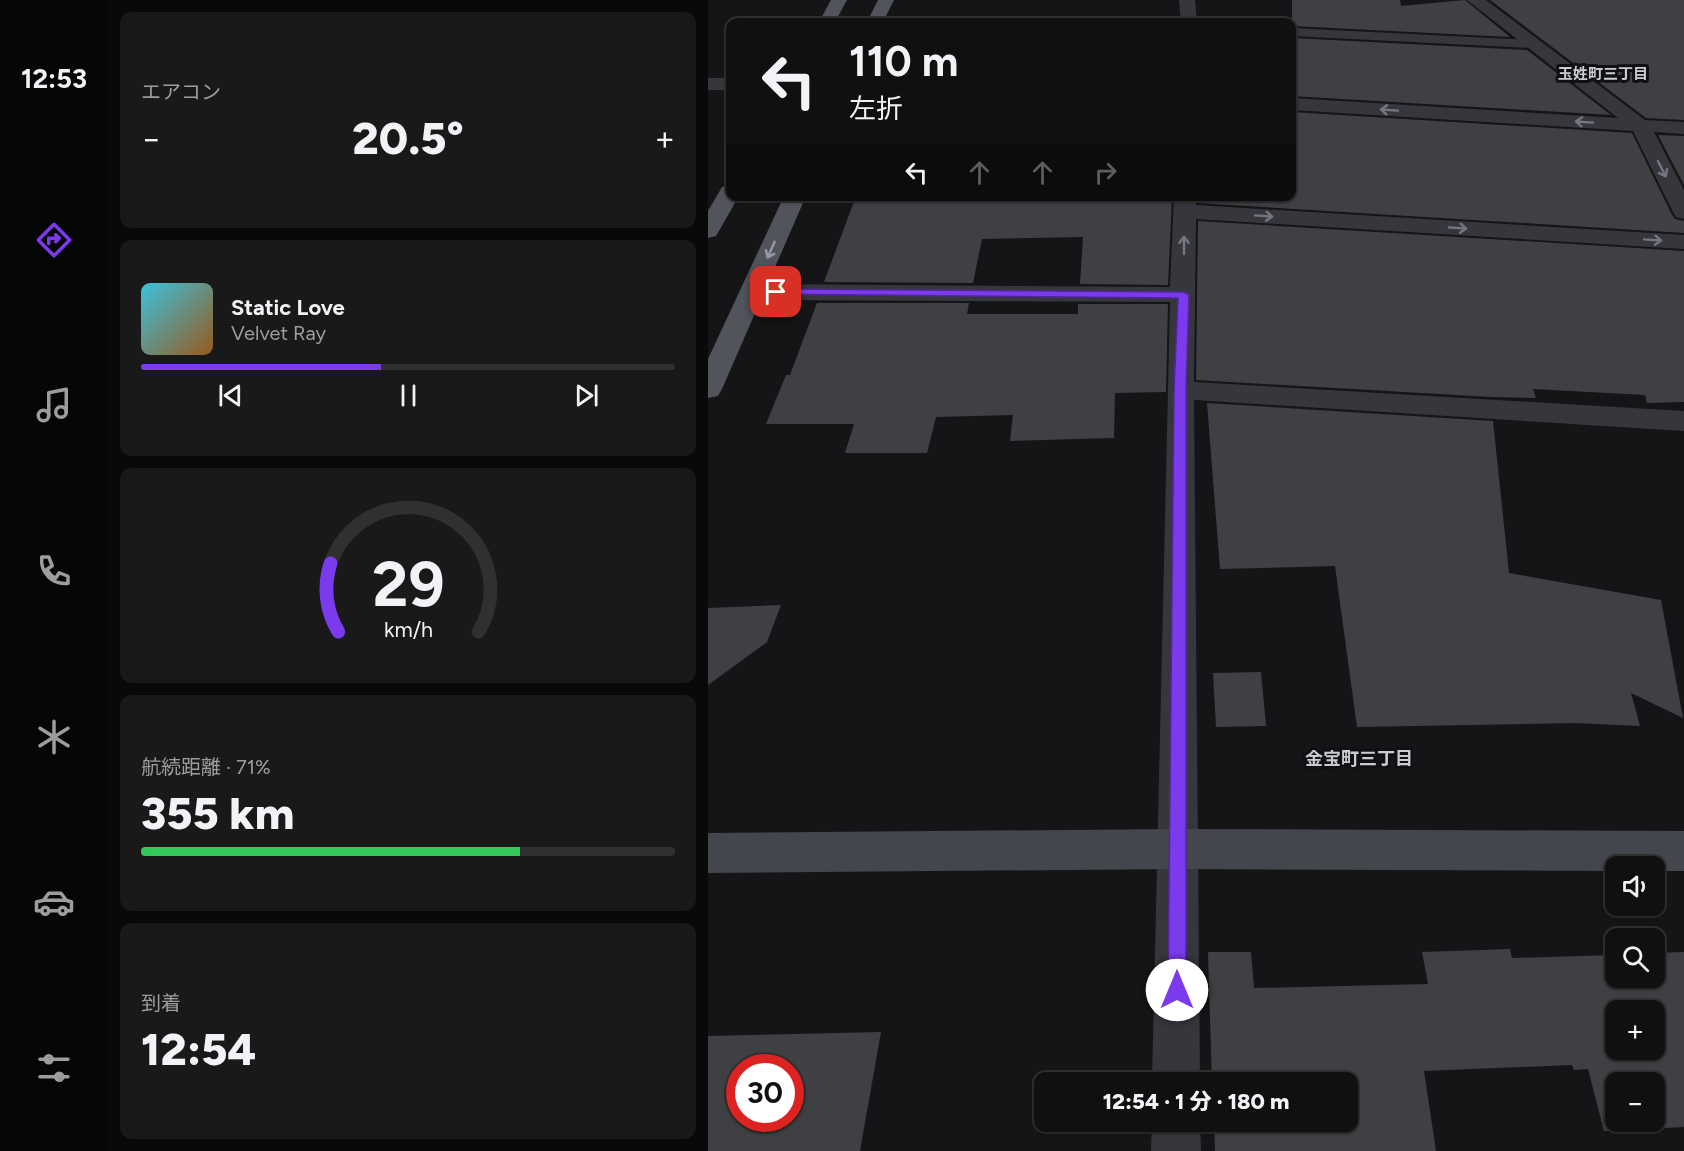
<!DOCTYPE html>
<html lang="ja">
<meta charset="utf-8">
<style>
:root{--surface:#101011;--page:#19191a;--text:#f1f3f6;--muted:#9c9d9f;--line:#303031;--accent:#7c3aed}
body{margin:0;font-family:Figtree,"Noto Sans JP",sans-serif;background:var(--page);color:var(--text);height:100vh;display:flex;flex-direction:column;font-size:22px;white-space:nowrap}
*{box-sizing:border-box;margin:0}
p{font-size:20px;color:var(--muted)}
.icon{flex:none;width:33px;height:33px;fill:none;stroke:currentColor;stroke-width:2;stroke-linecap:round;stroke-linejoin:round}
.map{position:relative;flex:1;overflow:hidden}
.details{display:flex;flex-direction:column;gap:12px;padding:12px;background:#090909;width:600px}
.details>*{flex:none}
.guide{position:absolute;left:18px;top:18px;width:570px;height:183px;border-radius:12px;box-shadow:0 2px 4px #0004,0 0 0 2px var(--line);background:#101011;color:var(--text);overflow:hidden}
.fabs{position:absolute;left:897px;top:856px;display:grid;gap:12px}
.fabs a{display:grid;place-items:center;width:60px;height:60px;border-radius:12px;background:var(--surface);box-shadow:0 2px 4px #0004,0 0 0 2px var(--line);font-size:30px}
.speed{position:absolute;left:18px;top:1054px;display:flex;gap:12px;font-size:30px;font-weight:700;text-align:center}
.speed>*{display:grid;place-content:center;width:78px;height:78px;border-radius:50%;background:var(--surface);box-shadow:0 2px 4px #0004,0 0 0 2px var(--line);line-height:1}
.speed .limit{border:9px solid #d22;background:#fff;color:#111}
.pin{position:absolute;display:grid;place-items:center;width:51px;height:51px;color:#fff;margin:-26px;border-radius:12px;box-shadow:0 3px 9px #0006}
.me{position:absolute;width:66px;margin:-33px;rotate:0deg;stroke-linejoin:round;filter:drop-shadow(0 0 4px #0008)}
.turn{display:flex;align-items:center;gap:21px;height:126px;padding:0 24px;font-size:27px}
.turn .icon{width:78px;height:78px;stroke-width:2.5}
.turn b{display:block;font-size:42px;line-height:51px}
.lanes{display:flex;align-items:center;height:57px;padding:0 24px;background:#0003;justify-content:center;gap:30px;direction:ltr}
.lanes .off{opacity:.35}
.big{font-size:45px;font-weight:800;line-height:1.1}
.details .tile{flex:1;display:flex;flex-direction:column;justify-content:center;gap:9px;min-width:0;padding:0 21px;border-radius:12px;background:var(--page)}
.details .dial{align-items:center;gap:0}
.dial svg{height:156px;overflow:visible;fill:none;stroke:var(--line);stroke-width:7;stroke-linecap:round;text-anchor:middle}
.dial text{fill:var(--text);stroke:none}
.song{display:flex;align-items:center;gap:18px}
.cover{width:72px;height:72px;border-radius:9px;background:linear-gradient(135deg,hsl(190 70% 55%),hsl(30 70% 35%))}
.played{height:6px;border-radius:3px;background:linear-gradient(90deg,var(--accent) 45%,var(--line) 45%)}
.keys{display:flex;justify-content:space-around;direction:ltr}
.heat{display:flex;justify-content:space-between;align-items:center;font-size:33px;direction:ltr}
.charge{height:9px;border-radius:4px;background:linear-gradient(90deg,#34c759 71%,var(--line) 0)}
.trip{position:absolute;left:326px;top:1072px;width:324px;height:60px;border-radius:12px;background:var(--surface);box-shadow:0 2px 4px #0004,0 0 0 2px var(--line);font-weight:800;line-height:60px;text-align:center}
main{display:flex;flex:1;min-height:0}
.dock{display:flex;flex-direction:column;width:108px;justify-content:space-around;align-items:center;background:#060607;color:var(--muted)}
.dock .icon{width:42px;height:42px}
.dock .on{color:var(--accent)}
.dock b{font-size:27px;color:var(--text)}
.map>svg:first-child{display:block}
.building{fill:#3f4044;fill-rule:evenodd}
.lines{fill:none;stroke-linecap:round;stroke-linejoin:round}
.lane{fill:#36373d;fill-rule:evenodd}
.street{fill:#36373d;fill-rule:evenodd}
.secondary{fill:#44464d;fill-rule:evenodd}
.primary{fill:#52545c;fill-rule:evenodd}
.oneway{stroke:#747781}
.oneway2{stroke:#959aa6}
.route{fill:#7c3aed;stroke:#51269a;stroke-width:1.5}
.labels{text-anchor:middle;stroke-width:6;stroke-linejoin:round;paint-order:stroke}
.far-neighbourhood-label{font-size:15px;font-weight:bold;fill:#c8cbd4;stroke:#101012}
.neighbourhood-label{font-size:18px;font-weight:bold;fill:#c8cbd4;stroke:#101012}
</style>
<main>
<nav class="dock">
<b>12:53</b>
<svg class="icon on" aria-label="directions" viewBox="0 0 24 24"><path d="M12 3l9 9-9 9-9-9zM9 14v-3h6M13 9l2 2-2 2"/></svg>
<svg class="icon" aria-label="music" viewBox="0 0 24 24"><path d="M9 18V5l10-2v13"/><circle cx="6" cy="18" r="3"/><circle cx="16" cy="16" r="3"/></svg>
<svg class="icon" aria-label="phone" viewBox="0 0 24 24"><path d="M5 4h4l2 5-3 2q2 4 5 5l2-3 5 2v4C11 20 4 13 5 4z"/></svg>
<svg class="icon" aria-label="climate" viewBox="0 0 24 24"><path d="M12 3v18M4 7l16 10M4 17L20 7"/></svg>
<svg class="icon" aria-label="car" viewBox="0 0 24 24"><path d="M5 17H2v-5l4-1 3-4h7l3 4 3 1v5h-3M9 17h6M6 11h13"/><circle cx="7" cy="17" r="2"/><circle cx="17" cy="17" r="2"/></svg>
<svg class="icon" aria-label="filters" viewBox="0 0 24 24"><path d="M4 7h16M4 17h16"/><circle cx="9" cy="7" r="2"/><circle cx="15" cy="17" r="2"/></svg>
</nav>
<section class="details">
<div class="tile"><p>エアコン</p>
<div class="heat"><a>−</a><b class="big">20.5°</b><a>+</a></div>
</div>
<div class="tile">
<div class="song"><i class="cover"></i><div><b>Static Love</b><p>Velvet Ray</p></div></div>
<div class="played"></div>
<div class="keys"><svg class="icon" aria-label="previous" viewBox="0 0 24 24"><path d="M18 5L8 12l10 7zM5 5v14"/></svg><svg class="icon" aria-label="pause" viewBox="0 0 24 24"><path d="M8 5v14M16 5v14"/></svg><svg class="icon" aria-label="next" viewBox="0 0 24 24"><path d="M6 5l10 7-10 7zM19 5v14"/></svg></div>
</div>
<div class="tile dial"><svg viewBox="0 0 100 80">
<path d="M14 69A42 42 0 1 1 86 69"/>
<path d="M14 69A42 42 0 0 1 10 34" stroke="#7c3aed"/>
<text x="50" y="56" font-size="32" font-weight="700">29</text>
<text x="50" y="72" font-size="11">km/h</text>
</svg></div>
<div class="tile"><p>航続距離 · 71%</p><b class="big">355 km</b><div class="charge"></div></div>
<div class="tile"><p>到着</p><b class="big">12:54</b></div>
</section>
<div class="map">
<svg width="976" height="1151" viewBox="0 0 976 1151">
<rect width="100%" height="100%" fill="#151517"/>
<g class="building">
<path d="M 584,0 L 692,0 L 693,6 L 757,0 L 802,37 L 584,26 Z"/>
<path d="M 782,0 L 976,0 L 976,120 L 938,118 Z"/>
<path d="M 584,38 L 819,50 L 903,115 L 584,96 Z"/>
<path d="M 584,112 L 924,133 L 963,213 L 967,219 L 976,221 L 976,233 L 490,203 L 490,196 L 584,197 Z"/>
<path d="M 950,135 L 976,136 L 976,185 Z"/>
<path d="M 148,196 L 464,196 L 460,285 L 372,284 L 375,237 L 274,239 L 265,283 L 116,282 Z"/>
<path d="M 490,221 L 976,251 L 976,402 L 939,403 L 937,395 L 825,389 L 828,398 L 783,397 L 488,380 Z"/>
<path d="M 109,303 L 261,303 L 259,314 L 370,314 L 370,304 L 460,304 L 458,392 L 407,393 L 406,438 L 302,441 L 305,415 L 228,417 L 219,453 L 137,453 L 146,424 L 58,424 L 78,375 L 82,375 Z"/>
<path d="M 499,403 L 785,421 L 801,573 L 953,600 L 975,718 L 923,693 L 932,726 L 867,723 L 649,727 L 627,566 L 512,569 Z"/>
<path d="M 73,605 L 59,642 L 0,685 L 0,608 Z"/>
<path d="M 553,672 L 558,726 L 508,727 L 505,673 Z"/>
<path d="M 802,949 L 804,958 L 908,955 L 908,978 L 946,978 L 946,953 L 976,952 L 976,1127 L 896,1131 L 880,1069 L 866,1070 L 864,1065 L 716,1071 L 728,1151 L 507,1151 L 506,1122 L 639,1122 L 639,1083 L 504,1083 L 500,952 L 543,952 L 546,988 L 720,984 L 714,952 ZM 908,1011 L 946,1011 L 946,1050 L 908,1050 ZM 908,1083 L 946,1083 L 946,1122 L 908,1122 Z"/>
<path d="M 173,1032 L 152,1151 L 0,1151 L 0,1036 ZM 32,1068 L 82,1068 L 82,1119 L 32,1119 Z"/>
</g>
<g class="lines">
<path class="lane" d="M 584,28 L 825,40 L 831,44 L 825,48 L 584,36 Z"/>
<g class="street">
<path d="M 471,0 L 487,0 L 489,22 L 473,22 Z"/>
<path d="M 759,0 L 778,0 L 937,120 L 976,122 L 976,134 L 946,132 L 976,190 L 976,219 L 968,217 L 965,212 L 925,131 L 584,110 L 584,98 L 910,118 Z"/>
<rect x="0" y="78" width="22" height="12"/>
<path d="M 466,196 L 488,196 L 488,205 L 976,235 L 976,249 L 488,219 L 486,382 L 976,411 L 976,431 L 486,400 L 492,1083 L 444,1083 L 462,302 L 44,300 L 35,297 L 31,292 L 35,287 L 44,284 L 462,287 Z"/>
<path d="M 444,1122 L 492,1122 L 493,1151 L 443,1151 Z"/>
</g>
<path class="secondary" d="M 470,829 L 976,831 L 976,871 L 946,871 L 946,867 L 908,867 L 908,871 L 470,869 L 0,873 L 0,833 Z"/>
<g class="primary">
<path d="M 123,0 L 139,0 L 127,22 L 111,22 Z"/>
<path d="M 170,0 L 186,0 L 175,22 L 159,22 Z"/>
<path d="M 22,185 L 22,196 L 31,196 L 8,236 L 0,238 L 0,211 L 14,187 Z"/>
<path d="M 76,196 L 98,196 L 14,389 L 10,396 L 0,398 L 0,359 Z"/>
</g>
</g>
<defs><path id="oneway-shaft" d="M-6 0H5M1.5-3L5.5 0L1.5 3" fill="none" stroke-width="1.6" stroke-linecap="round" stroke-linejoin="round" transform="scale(1.5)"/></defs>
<g class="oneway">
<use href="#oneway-shaft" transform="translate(681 110) rotate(-176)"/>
<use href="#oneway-shaft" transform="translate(876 122) rotate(-176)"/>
<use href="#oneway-shaft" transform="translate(954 169) rotate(63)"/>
<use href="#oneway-shaft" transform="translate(556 216) rotate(4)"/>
<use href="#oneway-shaft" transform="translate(750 228) rotate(4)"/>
<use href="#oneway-shaft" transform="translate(945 240) rotate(4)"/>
<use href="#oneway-shaft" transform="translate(476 245) rotate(-90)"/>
</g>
<use class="oneway2" href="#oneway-shaft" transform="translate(63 250) rotate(114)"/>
<path class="route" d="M 68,289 L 476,292 L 481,295 L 478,390 L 478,990 L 475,996 L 469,999 L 462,996 L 460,990 L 466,390 L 470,298 L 64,294 L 64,290 Z"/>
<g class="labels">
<g class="far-neighbourhood-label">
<text x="895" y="79">玉姓町三丁目</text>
</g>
<g class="neighbourhood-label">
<text x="651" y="765">金宝町三丁目</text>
</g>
</g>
</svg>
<div class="fabs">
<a><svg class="icon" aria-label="sound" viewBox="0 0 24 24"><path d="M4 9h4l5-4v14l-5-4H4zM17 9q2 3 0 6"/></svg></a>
<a><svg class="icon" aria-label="search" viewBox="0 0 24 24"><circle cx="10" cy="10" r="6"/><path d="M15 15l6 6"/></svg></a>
<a>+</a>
<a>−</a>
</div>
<div class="speed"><div class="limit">30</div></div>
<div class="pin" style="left:68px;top:292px;background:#d93025"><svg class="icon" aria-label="arrive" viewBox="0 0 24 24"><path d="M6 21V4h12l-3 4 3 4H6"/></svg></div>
<svg class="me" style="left:469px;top:990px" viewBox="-20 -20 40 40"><circle r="19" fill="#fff"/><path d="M0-13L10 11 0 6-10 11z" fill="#7c3aed"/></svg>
<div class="trip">12:54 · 1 分 · 180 m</div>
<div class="guide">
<div class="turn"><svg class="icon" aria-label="left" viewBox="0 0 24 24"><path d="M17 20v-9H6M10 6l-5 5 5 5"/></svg><div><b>110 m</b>左折</div></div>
<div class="lanes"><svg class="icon" aria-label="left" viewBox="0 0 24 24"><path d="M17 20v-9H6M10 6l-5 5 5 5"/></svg><svg class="icon off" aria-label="ahead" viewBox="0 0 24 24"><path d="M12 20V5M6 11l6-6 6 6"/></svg><svg class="icon off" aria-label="ahead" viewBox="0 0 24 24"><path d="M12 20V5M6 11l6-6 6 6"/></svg><svg class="icon off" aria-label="right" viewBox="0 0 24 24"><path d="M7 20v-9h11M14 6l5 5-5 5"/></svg></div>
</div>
</div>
</main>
